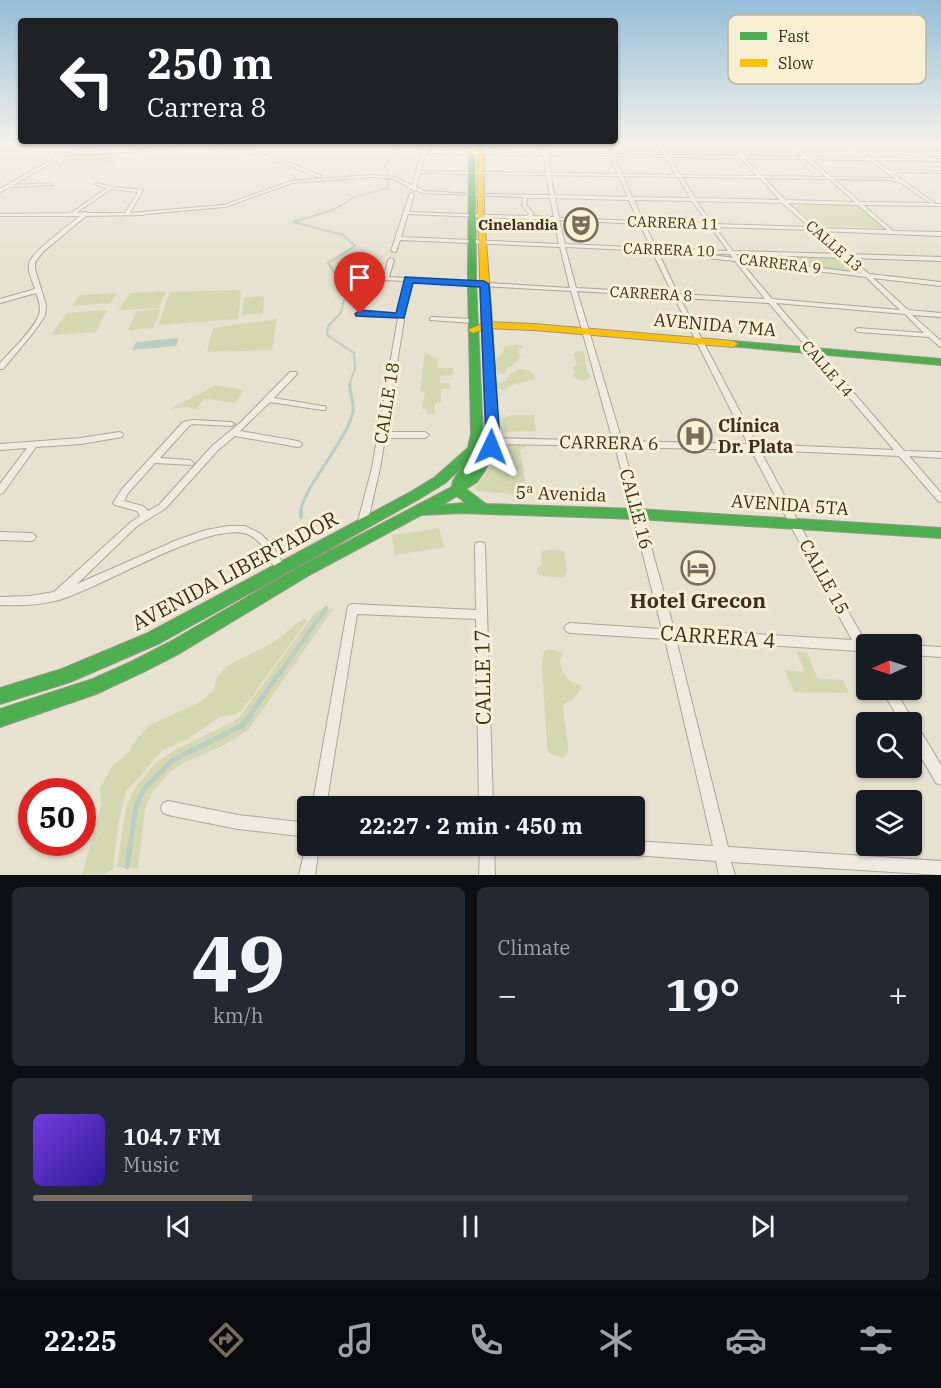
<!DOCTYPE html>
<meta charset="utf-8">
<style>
:root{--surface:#171b24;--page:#242831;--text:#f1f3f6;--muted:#9ea1a6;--line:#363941;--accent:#786d5c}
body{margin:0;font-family:"IBM Plex Serif",serif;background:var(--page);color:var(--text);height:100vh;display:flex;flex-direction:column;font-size:22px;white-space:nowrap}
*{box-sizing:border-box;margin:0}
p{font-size:20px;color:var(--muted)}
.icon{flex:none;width:33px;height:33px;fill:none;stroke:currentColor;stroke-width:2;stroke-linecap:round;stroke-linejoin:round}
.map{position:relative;height:875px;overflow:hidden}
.drawer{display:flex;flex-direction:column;gap:12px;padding:12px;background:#0d0f14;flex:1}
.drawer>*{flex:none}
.hud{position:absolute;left:18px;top:18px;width:600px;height:126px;border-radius:6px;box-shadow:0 2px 4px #0004;background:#202124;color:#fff;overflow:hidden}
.needle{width:39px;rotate:267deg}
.fabs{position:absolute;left:856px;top:634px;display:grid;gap:12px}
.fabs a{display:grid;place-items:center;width:66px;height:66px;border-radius:6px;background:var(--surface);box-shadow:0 2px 4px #0004;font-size:30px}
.speed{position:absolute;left:18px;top:778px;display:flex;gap:12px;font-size:30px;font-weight:700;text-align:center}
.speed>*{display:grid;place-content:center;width:78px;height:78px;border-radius:50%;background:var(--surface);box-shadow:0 2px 4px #0004;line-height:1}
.speed .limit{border:9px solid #d22;background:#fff;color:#111}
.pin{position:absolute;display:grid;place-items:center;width:51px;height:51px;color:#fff;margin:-62px -26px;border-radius:50% 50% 50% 0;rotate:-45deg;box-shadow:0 0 6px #0007}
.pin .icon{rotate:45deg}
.me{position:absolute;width:66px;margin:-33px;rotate:2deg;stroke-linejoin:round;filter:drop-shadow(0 0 4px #0008)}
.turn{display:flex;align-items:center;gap:21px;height:126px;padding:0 30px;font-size:27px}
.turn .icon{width:78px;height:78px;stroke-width:2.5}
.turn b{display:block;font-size:42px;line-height:51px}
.big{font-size:45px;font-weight:700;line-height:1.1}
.drawer .tile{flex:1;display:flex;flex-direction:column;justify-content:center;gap:9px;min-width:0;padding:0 21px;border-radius:9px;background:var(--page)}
.drawer .dial{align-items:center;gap:0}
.dial b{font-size:78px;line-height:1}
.song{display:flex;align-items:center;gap:18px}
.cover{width:72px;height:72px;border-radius:9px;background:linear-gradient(135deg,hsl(260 70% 55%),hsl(250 70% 35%))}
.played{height:6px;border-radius:3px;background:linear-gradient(90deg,var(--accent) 25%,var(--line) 25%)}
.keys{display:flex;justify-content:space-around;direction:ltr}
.heat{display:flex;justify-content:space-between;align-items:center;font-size:33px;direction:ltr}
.drawer .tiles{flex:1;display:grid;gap:12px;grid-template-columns:1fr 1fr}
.tile:last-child{grid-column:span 2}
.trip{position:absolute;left:297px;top:796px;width:348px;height:60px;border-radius:6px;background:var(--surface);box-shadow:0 2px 4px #0004;font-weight:700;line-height:60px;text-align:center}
.dock{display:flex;height:96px;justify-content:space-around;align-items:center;background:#090b0e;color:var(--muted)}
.dock .icon{width:42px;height:42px}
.dock .on{color:var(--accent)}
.dock b{font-size:27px;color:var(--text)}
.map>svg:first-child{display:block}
.green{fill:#d4d8b1}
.water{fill:#bacdc2}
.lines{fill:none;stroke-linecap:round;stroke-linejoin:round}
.stream-far4{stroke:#bacdc2;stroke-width:1.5}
.stream-far3{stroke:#bacdc2;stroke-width:2}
.stream-far2{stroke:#bacdc2;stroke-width:3}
.stream-far1{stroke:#bacdc2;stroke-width:4}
.stream{stroke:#bacdc2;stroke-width:5}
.street-casing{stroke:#aca698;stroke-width:2}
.fast-casing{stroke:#9c9588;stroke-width:2}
.slow-casing{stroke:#9c9588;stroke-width:2}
.street{fill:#efebe1;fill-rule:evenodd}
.fast{fill:#4caf50;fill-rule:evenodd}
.slow{fill:#ffc107;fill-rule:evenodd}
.route{fill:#1a73e8;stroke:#114b97;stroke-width:1.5}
.labels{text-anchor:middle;stroke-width:6;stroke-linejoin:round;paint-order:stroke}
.far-street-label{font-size:15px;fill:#3c2f1e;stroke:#f8f0d5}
.far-poi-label{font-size:15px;font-weight:bold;fill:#3c2f1e;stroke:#f8f0d5;text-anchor:end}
.street-label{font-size:18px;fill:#3c2f1e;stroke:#f8f0d5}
.poi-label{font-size:18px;font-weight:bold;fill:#3c2f1e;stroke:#f8f0d5;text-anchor:start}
.near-street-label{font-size:21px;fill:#3c2f1e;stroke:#f8f0d5}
.near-poi-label{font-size:21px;font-weight:bold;fill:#3c2f1e;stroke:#f8f0d5}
.key{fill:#f8f0d5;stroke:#c0b69e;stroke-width:1.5}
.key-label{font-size:16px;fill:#3c2f1e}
</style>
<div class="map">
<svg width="941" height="875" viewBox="0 0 941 875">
<rect width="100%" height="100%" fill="#e7e1cf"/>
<g class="green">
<path d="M 121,153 L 113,163 L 100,164 L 98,168 L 77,169 L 80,165 L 56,167 L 66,156 Z"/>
<path d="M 806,204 L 853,205 L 861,207 L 882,226 L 880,228 L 822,226 L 814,223 L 795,207 Z"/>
<path d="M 698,251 L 845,255 L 867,275 L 700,255 Z"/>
<path d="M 238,290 L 241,292 L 238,319 L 158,325 L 170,292 Z"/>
<path d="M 166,291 L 159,308 L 119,310 L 130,293 Z"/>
<path d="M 117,293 L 110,303 L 72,306 L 80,295 Z"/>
<path d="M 264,296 L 263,313 L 242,315 L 244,298 Z"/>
<path d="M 161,309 L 153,328 L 128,330 L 137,311 Z"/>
<path d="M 107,310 L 96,332 L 51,335 L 67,313 Z"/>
<path d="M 277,319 L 272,350 L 207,352 L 213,328 Z"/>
<path d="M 516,345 L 524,346 L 518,351 L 521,356 C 518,362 512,366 506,369 L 504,374 L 496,374 L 493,366 L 494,359 L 503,354 L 504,347 Z"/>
<path d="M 577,351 L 582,351 L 585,355 L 586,368 L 590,376 L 587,380 L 579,380 L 573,376 L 575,372 L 572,368 L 577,364 L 574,354 Z"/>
<path d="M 425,352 L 438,360 L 437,368 L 453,368 L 453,375 L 440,376 L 440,383 L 450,383 L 450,389 L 441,389 L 441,402 L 435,403 L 435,414 L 427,414 L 427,409 L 422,409 L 425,392 L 420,391 Z"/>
<path d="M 520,369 L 530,370 L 536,379 L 512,385 L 504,390 L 495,388 L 496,383 L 506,381 L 509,375 Z"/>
<path d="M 216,385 L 244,390 L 235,403 L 205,399 L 195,409 L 188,407 L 170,409 Z"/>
<path d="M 511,415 L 534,415 L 536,431 L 504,432 L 503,418 Z"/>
<path d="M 523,444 L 526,446 L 520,450 L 526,487 L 539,493 L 533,496 L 476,491 L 475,488 L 491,468 L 501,445 Z"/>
<path d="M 439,528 L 444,547 L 395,555 L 392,535 Z"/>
<path d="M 550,550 L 564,551 L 567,570 L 564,578 L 543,576 L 537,573 L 537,568 L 542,564 L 541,552 Z"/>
<path d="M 334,608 L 248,730 L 224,745 L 181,764 L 168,774 L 152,792 L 145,809 L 138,868 L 117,867 L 126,807 L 137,785 L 156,763 L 175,750 L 238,719 L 316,611 Z"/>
<path d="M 304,618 L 307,621 L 242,710 L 235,715 L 219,717 L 188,739 L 163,750 L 126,791 L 118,826 L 113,869 L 104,875 L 82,875 L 101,805 L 100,788 L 113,765 L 128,753 L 137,739 L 150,725 L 200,702 L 214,690 L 217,677 L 227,666 L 274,642 Z"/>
<path d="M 550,649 L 563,653 L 560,659 C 561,672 566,682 580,685 L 581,689 L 573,699 L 563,705 L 568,748 L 567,754 L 563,758 L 550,754 L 547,747 L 542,664 L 544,651 Z"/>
<path d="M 796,651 L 807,653 L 818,679 L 843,680 L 849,693 L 794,692 L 785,670 L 805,672 Z"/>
</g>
<path class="water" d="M 179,338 L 176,346 L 132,350 L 136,342 Z"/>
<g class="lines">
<path class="stream-far4" d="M 339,207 L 354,197 L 388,188 L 388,173 L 385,164 L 397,154 L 399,144"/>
<path class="stream-far3" d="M 341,205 L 333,210 L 293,222 L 343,235 L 355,246 L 328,263 L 347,291 L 340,314 L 328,326 L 327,335 L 354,353 L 355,369 L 349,385"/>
<path class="stream-far2" d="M 301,512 C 301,490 347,441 353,412 C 355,403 349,393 350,384"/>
<g class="stream-far1">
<path d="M 301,511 L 301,517"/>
<path d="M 280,673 L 326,608"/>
</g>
<path class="stream" d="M 127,867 L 136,806 L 144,789 L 173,760 L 243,725 L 281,671"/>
<defs>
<g id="street">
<path d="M 0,144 L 35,144 L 33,145 L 0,145 Z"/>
<path d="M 237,144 L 259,144 L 258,145 L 241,146 L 259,154 L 293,164 L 321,176 L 319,177 C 309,175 301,170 292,166 C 273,159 254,157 236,146 L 64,155 L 14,185 L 51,183 L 53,184 L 53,185 L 10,187 L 0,192 L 0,189 L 63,153 Z"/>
<path d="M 429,144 L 433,144 L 428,147 L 426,151 L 543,153 L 542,144 L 545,144 L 547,153 L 609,154 L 605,144 L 608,144 L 613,154 L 664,155 L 658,144 L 661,144 L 668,155 L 739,156 L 728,144 L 732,144 L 743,156 L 803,157 L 789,144 L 793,144 L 808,157 L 866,158 L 847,144 L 851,144 L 871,158 L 927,159 L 902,144 L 906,144 L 932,159 L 941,159 L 941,161 L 874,160 L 892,172 L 897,170 L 941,171 L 941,173 L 898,172 L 894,174 L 936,204 L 941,204 L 941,206 L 863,205 L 893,231 L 941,232 L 941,236 L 820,231 L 847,254 L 941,257 L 941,261 L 851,258 L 869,274 L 941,282 L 941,286 L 873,278 L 908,310 L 941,313 L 941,317 L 912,315 L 941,341 L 941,347 L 939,346 L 929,337 L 858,332 L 855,330 L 858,328 L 924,333 L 905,314 L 776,303 L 904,451 L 941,452 L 941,458 L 909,456 L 941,493 L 941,502 L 938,501 L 899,456 L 760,450 L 822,566 L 865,641 L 870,642 L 871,645 L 867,645 L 867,659 L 863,658 L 859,651 L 676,639 L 728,847 L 941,861 L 941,875 L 731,862 L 735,875 L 719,875 L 716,861 L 606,853 L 601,851 L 599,846 L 634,846 L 634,841 L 713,846 L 665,639 L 570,633 L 566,631 L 564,628 L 566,625 L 570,623 L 662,629 L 615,446 L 493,444 L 489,441 L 493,438 L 613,441 L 571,291 L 410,282 L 386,432 L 425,432 L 429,435 L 425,438 L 385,438 L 380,468 L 367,525 L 365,527 L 362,529 L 359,527 L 357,525 L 372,468 L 398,318 L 360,316 L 357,314 L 360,312 L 399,314 L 405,281 L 361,279 L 358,277 L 361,275 L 384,277 L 388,260 L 391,258 L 394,260 L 389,277 L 570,288 L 560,247 L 400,240 L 396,252 L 391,251 L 410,193 L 414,194 L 409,212 L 526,216 L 529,214 L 522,205 L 523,197 L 423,193 L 411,189 L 394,179 L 371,177 L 292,183 L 225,207 L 145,214 L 143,215 L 86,216 L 44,251 L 35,262 L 35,269 L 46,305 L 45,316 L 33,333 L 3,369 L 0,369 L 0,363 C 11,351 32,331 38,317 C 42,309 39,300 36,293 L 0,303 L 0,299 L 35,289 C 33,282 26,269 30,261 C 35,250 69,225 80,216 L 0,216 L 0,214 L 71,213 L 107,188 L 96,185 L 96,184 L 98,183 L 111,187 L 143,190 L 130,213 L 224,205 L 291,181 L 371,175 L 395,177 L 412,185 L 424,146 ZM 426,153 L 544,155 L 546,173 L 420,171 ZM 548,155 L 610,156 L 618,174 L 550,173 ZM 614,156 L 666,157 L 676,175 L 622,174 ZM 670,157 L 741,158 L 757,176 L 680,175 ZM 745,158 L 806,159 L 826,177 L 762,176 ZM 811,159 L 869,160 L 896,179 L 890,178 L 831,177 ZM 420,173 L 546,175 L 550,195 L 472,194 L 424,191 L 416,187 ZM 551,175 L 619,176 L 628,197 L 554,195 ZM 623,176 L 678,177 L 690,198 L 632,197 ZM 682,177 L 760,178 L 780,200 L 695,198 ZM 764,178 L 829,179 L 855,202 L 785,200 ZM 834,179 L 890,180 L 901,183 L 930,203 L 860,202 ZM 111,189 L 138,192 L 125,213 L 88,213 L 86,212 L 76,213 ZM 527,198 L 550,198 L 554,217 L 532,216 L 534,214 L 526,205 ZM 555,198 L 629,200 L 638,221 L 559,218 ZM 634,200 L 692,201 L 708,223 L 643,221 ZM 696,201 L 782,203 L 810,227 L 713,224 ZM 788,203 L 858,205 L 887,230 L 816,228 ZM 408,214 L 554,220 L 559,244 L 401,237 ZM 559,220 L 640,224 L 651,248 L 565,244 ZM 645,224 L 710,226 L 728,251 L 656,248 ZM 715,227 L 813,230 L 840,254 L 733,251 ZM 565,247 L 652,251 L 672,293 L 576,288 ZM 658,252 L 730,254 L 733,258 L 706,254 L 703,256 L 706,258 L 735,261 L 765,299 L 678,294 ZM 736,254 L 844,258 L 861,273 L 739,258 ZM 741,262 L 866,277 L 900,310 L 772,299 ZM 577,291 L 674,297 L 748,444 L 622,441 ZM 680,298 L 769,303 L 894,450 L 757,444 ZM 623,447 L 751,450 L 815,572 L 852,640 L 674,629 Z"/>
<path d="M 432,317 L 472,319 L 475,321 L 472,323 L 430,320 L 430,318 Z"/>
<path d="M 290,372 L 296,372 L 297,374 L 274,398 L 322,406 L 325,406 L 326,408 L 325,410 L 322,410 L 270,402 L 240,431 L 298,441 L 302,444 L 301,446 L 298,447 L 235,436 L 218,450 L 165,509 L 137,526 L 77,584 L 177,540 L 206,530 L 228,526 L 245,526 L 261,534 L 275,549 L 286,570 L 285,573 L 281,574 L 277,573 C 270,559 263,540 247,534 C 208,521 102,588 59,600 C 40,605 20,606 0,605 L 0,597 L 30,596 L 54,592 L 131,522 L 140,516 L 137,511 L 115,505 L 113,503 L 122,489 L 183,422 L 193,420 L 231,422 L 235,424 L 231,426 L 193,424 L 189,426 L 160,458 L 190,460 L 194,463 L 193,465 L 155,463 L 128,493 L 124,501 L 143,506 L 148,511 L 159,505 L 212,446 L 241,422 Z"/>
<path d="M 119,432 L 122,433 L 123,435 L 122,437 L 81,444 L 36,447 L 3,493 L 0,494 L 0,484 L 27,448 L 0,450 L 0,444 L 81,438 Z"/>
<path d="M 0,532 L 31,533 L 34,534 L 36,537 L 34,540 L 31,541 L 0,540 Z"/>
<path d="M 480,542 L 484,543 L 485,546 L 493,807 L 479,807 L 476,619 L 357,614 L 326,807 L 312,807 L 348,606 L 352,604 L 476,610 L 475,546 L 476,543 Z"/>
<path d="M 912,645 L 941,647 L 941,657 L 912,655 Z"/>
<path d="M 882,690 L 895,690 L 912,719 L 914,724 L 917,725 L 941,765 L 941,785 L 936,783 L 912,741 L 912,723 L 901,723 Z"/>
<path d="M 168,801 L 238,815 L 308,823 L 308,837 L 238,829 L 168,815 L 163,813 L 161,808 L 163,803 Z"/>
<path d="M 307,841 L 308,846 L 319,846 L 315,875 L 299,875 Z"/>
<path d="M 480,846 L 494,846 L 495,875 L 479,875 Z"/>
</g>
<g id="fast">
<path d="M 472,155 L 475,157 L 476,283 L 483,434 L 477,462 L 487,441 L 481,306 L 486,303 L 491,306 L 499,441 L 484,472 L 477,482 L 466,489 L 486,504 L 637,509 L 941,528 L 941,538 L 637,519 L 462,513 L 421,515 L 311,574 L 180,653 L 145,671 L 96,694 L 0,727 L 0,709 L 93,679 L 133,661 L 168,643 L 301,566 L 452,487 L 453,481 L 462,467 L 445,483 L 419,499 L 160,643 L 70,682 L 0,704 L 0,688 L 62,669 L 148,633 L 409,493 L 435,477 L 468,448 L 471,434 L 468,283 L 469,157 ZM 457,496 L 466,503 L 442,505 Z"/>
<path d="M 733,341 L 941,359 L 941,365 L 730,346 L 730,342 Z"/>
</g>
<g id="slow">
<path d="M 478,144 L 484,144 L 484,216 L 491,306 L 486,309 L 481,306 L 478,216 Z"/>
<path d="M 486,322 L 534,324 L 733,341 L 738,344 L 733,347 L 534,330 L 487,328 L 473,333 L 468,330 Z"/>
</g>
</defs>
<use href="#street" class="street-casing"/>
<use href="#fast" class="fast-casing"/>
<use href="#slow" class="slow-casing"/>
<use href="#street" class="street"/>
<use href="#fast" class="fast"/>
<use href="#slow" class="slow"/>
</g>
<linearGradient id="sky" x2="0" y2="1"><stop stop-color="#95bed9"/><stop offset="0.54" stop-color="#f4f2e9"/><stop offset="1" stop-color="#f4f2e9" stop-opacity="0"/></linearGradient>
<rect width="941" height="266" fill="url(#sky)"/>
<path class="route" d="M 405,277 L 484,281 L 489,284 L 500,441 L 496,451 L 491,452 L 484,447 L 486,441 L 480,287 L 413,283 L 404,318 L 356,316 L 355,314 L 360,310 L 396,313 Z"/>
<defs>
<symbol id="theatre-ring" viewBox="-11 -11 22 22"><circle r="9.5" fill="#f8f0d5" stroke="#786d5c" stroke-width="1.5"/><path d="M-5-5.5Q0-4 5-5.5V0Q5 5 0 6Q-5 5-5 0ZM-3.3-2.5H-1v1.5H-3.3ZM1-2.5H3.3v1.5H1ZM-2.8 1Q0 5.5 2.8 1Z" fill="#786d5c"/></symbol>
<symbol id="hospital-ring" viewBox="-11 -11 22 22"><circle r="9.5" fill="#f8f0d5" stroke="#786d5c" stroke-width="1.5"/><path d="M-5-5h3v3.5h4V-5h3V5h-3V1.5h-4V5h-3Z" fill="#786d5c"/></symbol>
<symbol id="hotel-ring" viewBox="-11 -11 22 22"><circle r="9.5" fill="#f8f0d5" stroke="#786d5c" stroke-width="1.5"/><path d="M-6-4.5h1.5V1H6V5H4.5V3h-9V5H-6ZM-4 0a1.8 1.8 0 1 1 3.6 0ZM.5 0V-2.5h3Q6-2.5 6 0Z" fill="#786d5c"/></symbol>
</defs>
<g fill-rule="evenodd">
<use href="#theatre-ring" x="562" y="206" width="38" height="38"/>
<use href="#hospital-ring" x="676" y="417" width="38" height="38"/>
<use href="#hotel-ring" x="679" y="549" width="38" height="38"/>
</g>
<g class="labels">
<g class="far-street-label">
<text transform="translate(673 223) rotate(2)" y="5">CARRERA 11</text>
<text transform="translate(834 246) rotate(41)" y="5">CALLE 13</text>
<text transform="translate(669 250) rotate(2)" y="5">CARRERA 10</text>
<text transform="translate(780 264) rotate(7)" y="5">CARRERA 9</text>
<text transform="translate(651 294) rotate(3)" y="5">CARRERA 8</text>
<text transform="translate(827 369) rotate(49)" y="5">CALLE 14</text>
</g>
<g class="far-poi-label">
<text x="558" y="230">Cinelandia</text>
</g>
<g class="street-label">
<text transform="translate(715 325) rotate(5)" y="6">AVENIDA 7MA</text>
<text transform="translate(387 403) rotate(-81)" y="6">CALLE 18</text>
<text transform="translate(609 443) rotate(1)" y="6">CARRERA 6</text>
<text transform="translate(561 494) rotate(2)" y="6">5ª Avenida</text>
<text transform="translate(790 505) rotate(4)" y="6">AVENIDA 5TA</text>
<text transform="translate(636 509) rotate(75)" y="6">CALLE 16</text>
<text transform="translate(824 577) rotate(61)" y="6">CALLE 15</text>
</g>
<g class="poi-label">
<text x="718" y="432">Clínica<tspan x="718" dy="21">Dr. Plata</tspan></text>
</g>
<g class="near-street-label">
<text transform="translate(235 571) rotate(-28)" y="7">AVENIDA LIBERTADOR</text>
<text transform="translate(718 637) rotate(4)" y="7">CARRERA 4</text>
<text transform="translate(483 677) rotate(-91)" y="7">CALLE 17</text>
</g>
<g class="near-poi-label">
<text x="698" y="608">Hotel Grecon</text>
</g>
</g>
<rect x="728" y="15" width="198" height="69" rx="9" class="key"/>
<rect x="740" y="32" width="27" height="8" fill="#4caf50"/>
<rect x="740" y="59" width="27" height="8" fill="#ffc107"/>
<g class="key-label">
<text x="778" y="42">Fast</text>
<text x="778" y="69">Slow</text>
</g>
</svg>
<div class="fabs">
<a><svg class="needle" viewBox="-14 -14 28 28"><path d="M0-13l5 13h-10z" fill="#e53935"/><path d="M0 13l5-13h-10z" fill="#9ea1a6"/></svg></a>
<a><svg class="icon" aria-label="search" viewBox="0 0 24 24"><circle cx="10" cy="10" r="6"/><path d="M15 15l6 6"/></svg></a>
<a><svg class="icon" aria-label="layers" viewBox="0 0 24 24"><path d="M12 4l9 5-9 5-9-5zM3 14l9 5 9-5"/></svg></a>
</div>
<div class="speed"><div class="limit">50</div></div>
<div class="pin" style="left:360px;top:314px;background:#d93025"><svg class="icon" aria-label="arrive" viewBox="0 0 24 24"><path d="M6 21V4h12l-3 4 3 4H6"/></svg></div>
<svg class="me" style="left:491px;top:447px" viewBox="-20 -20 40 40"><path d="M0-17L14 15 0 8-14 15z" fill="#1a73e8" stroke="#fff" stroke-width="4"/></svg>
<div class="trip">22:27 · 2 min · 450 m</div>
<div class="hud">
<div class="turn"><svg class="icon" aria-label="left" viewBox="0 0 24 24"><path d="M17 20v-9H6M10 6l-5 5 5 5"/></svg><div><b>250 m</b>Carrera 8</div></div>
</div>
</div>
<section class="drawer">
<div class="tiles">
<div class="tile dial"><b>49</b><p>km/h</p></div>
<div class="tile"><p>Climate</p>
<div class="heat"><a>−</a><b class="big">19°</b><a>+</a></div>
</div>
<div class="tile">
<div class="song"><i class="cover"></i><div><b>104.7 FM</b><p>Music</p></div></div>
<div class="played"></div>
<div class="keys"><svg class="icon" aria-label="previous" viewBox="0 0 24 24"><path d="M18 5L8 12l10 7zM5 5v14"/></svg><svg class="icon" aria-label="pause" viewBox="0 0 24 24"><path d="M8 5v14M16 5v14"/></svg><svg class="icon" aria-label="next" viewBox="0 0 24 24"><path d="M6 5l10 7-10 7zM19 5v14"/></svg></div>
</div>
</div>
</section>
<nav class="dock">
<b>22:25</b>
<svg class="icon on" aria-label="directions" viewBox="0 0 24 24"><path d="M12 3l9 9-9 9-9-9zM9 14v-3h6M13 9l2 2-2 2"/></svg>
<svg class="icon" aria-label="music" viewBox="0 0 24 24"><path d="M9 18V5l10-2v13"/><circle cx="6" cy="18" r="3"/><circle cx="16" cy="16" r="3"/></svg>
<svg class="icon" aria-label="phone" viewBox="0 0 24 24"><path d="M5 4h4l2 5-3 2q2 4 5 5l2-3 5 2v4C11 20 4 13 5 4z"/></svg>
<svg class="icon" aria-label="climate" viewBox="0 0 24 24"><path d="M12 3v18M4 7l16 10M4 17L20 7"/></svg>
<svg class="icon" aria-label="car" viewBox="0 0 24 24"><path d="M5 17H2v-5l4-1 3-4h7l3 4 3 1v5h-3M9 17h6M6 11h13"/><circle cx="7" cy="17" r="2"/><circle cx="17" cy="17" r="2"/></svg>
<svg class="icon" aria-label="filters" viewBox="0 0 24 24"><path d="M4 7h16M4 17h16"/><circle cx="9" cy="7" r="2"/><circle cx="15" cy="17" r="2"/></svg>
</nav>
